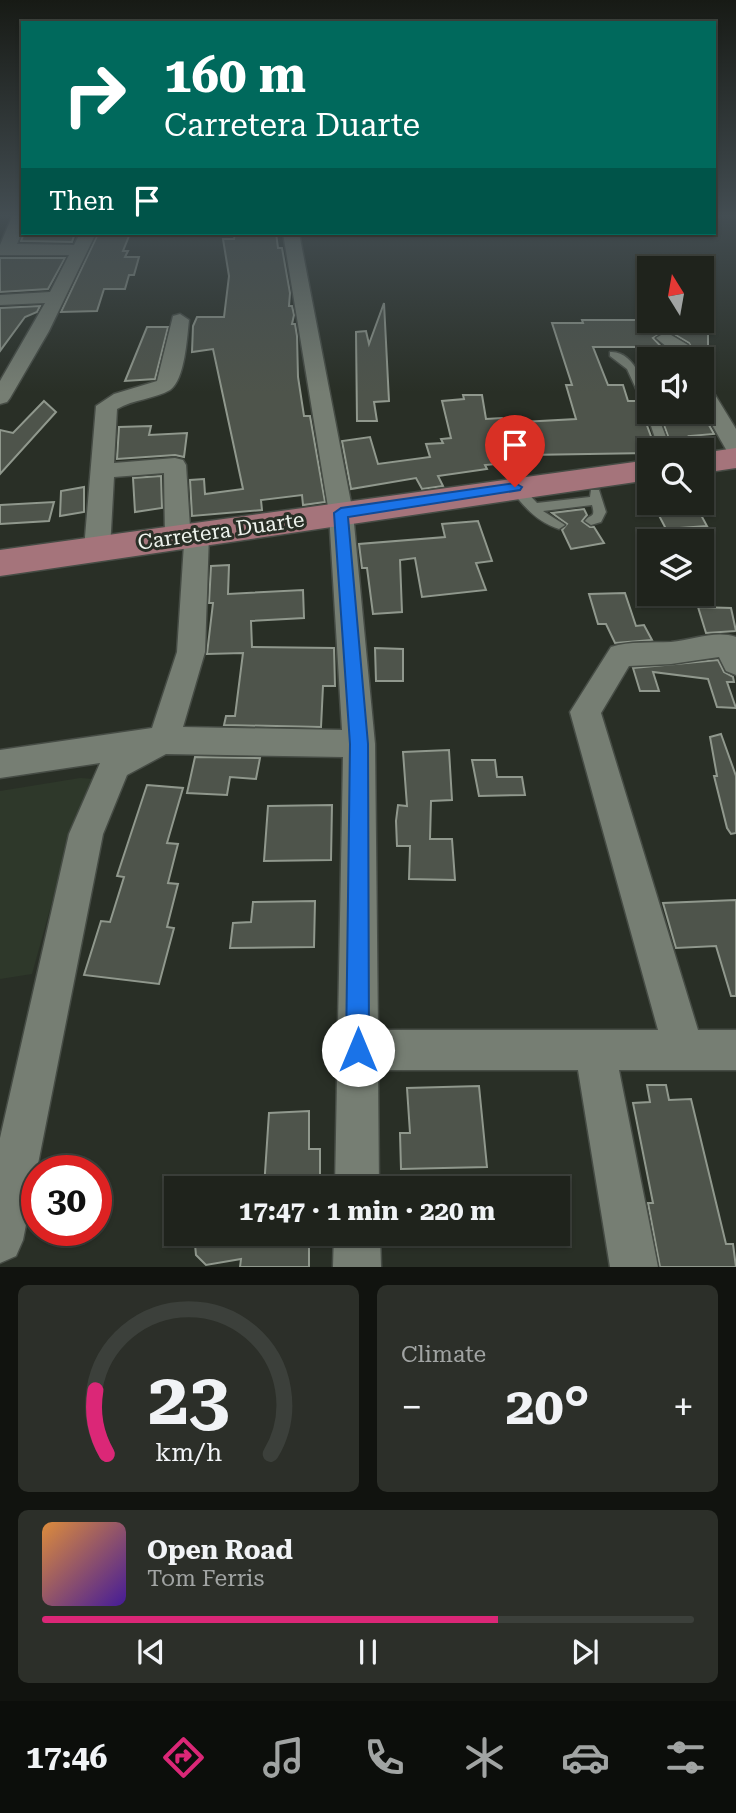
<!DOCTYPE html>
<meta charset="utf-8">
<style>
:root{--surface:#1f231c;--page:#2c2f29;--text:#f1f3f6;--muted:#a1a4a3;--line:#3c403b;--accent:#db2777}
body{margin:0;font-family:"Roboto Serif",serif;background:var(--page);color:var(--text);height:100vh;display:flex;flex-direction:column;font-size:26px;white-space:nowrap}
*{box-sizing:border-box;margin:0}
p{font-size:23px;color:var(--muted)}
.icon{flex:none;width:38px;height:38px;fill:none;stroke:currentColor;stroke-width:2;stroke-linecap:round;stroke-linejoin:round}
.map{position:relative;height:1267px;overflow:hidden}
.details{display:flex;flex-direction:column;gap:18px;padding:18px;background:#11130f;flex:1}
.details>*{flex:none}
.banner{position:absolute;left:21px;top:21px;width:695px;height:214px;border-radius:0px;box-shadow:0 2px 5px #0004,0 0 0 2px var(--line);background:#00695c;color:#fff;overflow:hidden}
.needle{width:46px;rotate:349deg}
.tools{position:absolute;left:637px;top:256px;display:grid;gap:14px}
.tools a{display:grid;place-items:center;width:77px;height:77px;border-radius:0px;background:var(--surface);box-shadow:0 2px 5px #0004,0 0 0 2px var(--line);font-size:35px}
.speed{position:absolute;left:21px;top:1155px;display:flex;gap:14px;font-size:35px;font-weight:700;text-align:center}
.speed>*{display:grid;place-content:center;width:91px;height:91px;border-radius:50%;background:var(--surface);box-shadow:0 2px 5px #0004,0 0 0 2px var(--line);line-height:1}
.speed .limit{border:10px solid #d22;background:#fff;color:#111}
.pin{position:absolute;display:grid;place-items:center;width:60px;height:60px;color:#fff;margin:-72px -30px;border-radius:50% 50% 50% 0;rotate:-45deg;box-shadow:0 0 7px #0007}
.pin .icon{rotate:45deg}
.me{position:absolute;width:77px;margin:-38px;rotate:0deg;stroke-linejoin:round;filter:drop-shadow(0 0 5px #0008)}
.turn{display:flex;align-items:center;gap:24px;height:147px;padding:0 28px;font-size:32px}
.turn .icon{width:91px;height:91px;stroke-width:2.5}
.turn b{display:block;font-size:49px;line-height:60px}
.then{display:flex;align-items:center;height:66px;padding:0 28px;background:#0003;gap:14px;font-size:26px}
.big{font-size:52px;font-weight:700;line-height:1.1}
.details .tile{flex:1;display:flex;flex-direction:column;justify-content:center;gap:10px;min-width:0;padding:0 24px;border-radius:10px;background:var(--page)}
.details .dial{align-items:center;gap:0}
.dial svg{height:182px;overflow:visible;fill:none;stroke:var(--line);stroke-width:7;stroke-linecap:round;text-anchor:middle}
.dial text{fill:var(--text);stroke:none}
.song{display:flex;align-items:center;gap:21px}
.cover{width:84px;height:84px;border-radius:10px;background:linear-gradient(135deg,hsl(30 70% 55%),hsl(260 70% 35%))}
.played{height:7px;border-radius:4px;background:linear-gradient(90deg,var(--accent) 70%,var(--line) 70%)}
.keys{display:flex;justify-content:space-around;direction:ltr}
.heat{display:flex;justify-content:space-between;align-items:center;font-size:38px;direction:ltr}
.details .tiles{flex:1;display:grid;gap:18px;grid-template-columns:1fr 1fr}
.tile:last-child{grid-column:span 2}
.trip{position:absolute;left:164px;top:1176px;width:406px;height:70px;border-radius:0px;background:var(--surface);box-shadow:0 2px 5px #0004,0 0 0 2px var(--line);font-weight:700;line-height:70px;text-align:center}
.tab-bar{display:flex;height:112px;justify-content:space-around;align-items:center;background:#0c0e0b;color:var(--muted)}
.tab-bar .icon{width:49px;height:49px}
.tab-bar .active{color:var(--accent)}
.tab-bar b{font-size:32px;color:var(--text)}
.map>svg:first-child{display:block}
.built{fill:#2e382a}
.building{fill:#4e544b;stroke:#90988d;stroke-width:2}
.lines{fill:none;stroke-linecap:round;stroke-linejoin:round}
.lane-casing{stroke:#464c45;stroke-width:3}
.street-casing{stroke:#464c45;stroke-width:3}
.primary-casing{stroke:#464c45;stroke-width:3}
.lane{fill:#767e73;fill-rule:evenodd}
.street{fill:#767e73;fill-rule:evenodd}
.primary{fill:#a5747b;fill-rule:evenodd}
.route{fill:#1a73e8;stroke:#114b97;stroke-width:2}
.labels{text-anchor:middle;stroke-width:6;stroke-linejoin:round;paint-order:stroke}
.street-label{font-size:21px;fill:#eff4ee;stroke:#292f26}
</style>
<div class="map">
<svg width="736" height="1267" viewBox="0 0 736 1267">
<rect width="100%" height="100%" fill="#292f26"/>
<path class="built" d="M 80,778 L 94,779 L 76,815 L 32,974 L 0,979 L 0,791 Z"/>
<g class="building">
<path d="M 24,233 L 75,233 L 72,242 L 21,241 Z"/>
<path d="M 235,233 L 276,233 L 278,248 L 282,248 L 290,293 L 289,306 L 292,306 L 294,315 L 292,324 L 295,324 L 297,336 L 298,377 L 304,416 L 310,416 L 325,502 L 303,505 L 302,495 L 261,500 L 262,510 L 192,516 L 190,480 L 204,479 L 205,494 L 243,489 L 213,349 L 192,352 L 193,326 L 197,317 L 224,317 L 229,276 L 223,239 L 234,239 Z"/>
<path d="M 97,236 L 129,236 L 123,251 L 128,251 L 125,257 L 139,257 L 134,275 L 129,275 L 125,289 L 104,289 L 97,311 L 61,312 Z"/>
<path d="M 0,258 L 65,258 L 48,289 L 0,292 Z"/>
<path d="M 384,303 L 389,401 L 374,402 L 377,421 L 357,421 L 356,332 L 366,331 L 369,344 Z"/>
<path d="M 40,306 L 37,312 L 25,317 L 0,351 L 0,308 Z"/>
<path d="M 582,320 L 703,320 L 708,331 L 708,359 L 698,359 L 689,343 L 667,330 L 653,338 L 673,359 L 637,357 L 636,347 L 593,347 L 608,385 L 623,385 L 628,401 L 638,401 L 656,450 L 649,450 L 649,453 L 527,455 L 530,461 L 485,465 L 487,469 L 438,476 L 443,486 L 422,489 L 416,478 L 351,489 L 342,441 L 370,437 L 378,464 L 430,457 L 426,444 L 443,443 L 441,439 L 451,438 L 442,401 L 464,399 L 463,395 L 482,395 L 486,419 L 502,418 L 504,423 L 576,419 L 566,385 L 572,385 L 552,323 L 583,323 Z"/>
<path d="M 147,327 L 168,327 L 155,379 L 125,381 Z"/>
<path d="M 44,401 L 56,412 L 0,474 L 0,430 L 13,433 Z"/>
<path d="M 659,411 L 701,411 L 714,434 L 689,436 L 696,449 L 673,450 Z"/>
<path d="M 151,426 L 149,435 L 187,433 L 184,457 L 175,455 L 117,459 L 119,427 Z"/>
<path d="M 161,476 L 162,508 L 135,512 L 133,478 Z"/>
<path d="M 84,487 L 84,512 L 60,516 L 61,491 Z"/>
<path d="M 54,502 L 49,521 L 0,524 L 0,505 Z"/>
<path d="M 652,502 L 694,502 L 707,526 L 666,529 Z"/>
<path d="M 584,509 L 587,515 L 582,521 L 590,527 L 594,527 L 604,543 L 571,549 L 562,530 L 567,524 L 552,513 Z"/>
<path d="M 478,521 L 492,561 L 476,563 L 486,590 L 422,597 L 415,558 L 400,560 L 402,612 L 373,614 L 367,568 L 362,568 L 359,544 L 445,537 L 442,524 Z"/>
<path d="M 229,565 L 228,594 L 303,590 L 304,618 L 251,621 L 252,647 L 334,648 L 335,686 L 323,686 L 321,727 L 224,725 L 226,716 L 235,716 L 243,653 L 207,654 L 213,603 L 209,603 L 211,566 Z"/>
<path d="M 625,593 L 636,626 L 644,625 L 652,640 L 615,643 L 606,624 L 598,624 L 589,594 Z"/>
<path d="M 698,607 L 731,608 L 736,631 L 706,633 Z"/>
<path d="M 375,648 L 403,649 L 403,681 L 376,681 Z"/>
<path d="M 718,660 L 724,672 L 733,677 L 734,682 L 727,682 L 736,708 L 717,707 L 708,679 L 653,672 L 659,691 L 640,691 L 633,668 Z"/>
<path d="M 721,734 L 736,776 L 736,833 L 731,834 L 727,828 L 714,776 L 717,776 L 710,737 Z"/>
<path d="M 449,750 L 452,800 L 431,801 L 430,839 L 452,839 L 455,880 L 409,879 L 410,846 L 397,846 L 396,821 L 398,805 L 407,806 L 403,752 Z"/>
<path d="M 195,757 L 260,758 L 256,779 L 230,777 L 227,795 L 187,793 Z"/>
<path d="M 472,760 L 495,760 L 497,777 L 522,777 L 525,795 L 479,796 Z"/>
<path d="M 147,785 L 183,788 L 167,843 L 178,844 L 168,883 L 178,884 L 167,927 L 174,928 L 159,984 L 84,975 L 101,921 L 110,922 L 124,877 L 117,876 Z"/>
<path d="M 332,805 L 331,860 L 264,861 L 268,806 Z"/>
<path d="M 736,900 L 736,996 L 731,996 L 716,946 L 676,948 L 663,903 Z"/>
<path d="M 315,901 L 314,947 L 230,948 L 233,923 L 251,922 L 253,902 Z"/>
<path d="M 647,1085 L 666,1085 L 669,1100 L 691,1099 L 726,1244 L 733,1244 L 736,1267 L 660,1267 L 648,1203 L 653,1203 L 633,1103 L 650,1102 Z"/>
<path d="M 479,1086 L 487,1167 L 401,1169 L 400,1133 L 410,1133 L 407,1088 Z"/>
<path d="M 309,1111 L 309,1149 L 320,1149 L 320,1188 L 264,1188 L 269,1113 Z"/>
<path d="M 194,1234 L 309,1234 L 309,1267 L 240,1267 L 241,1259 L 206,1265 L 196,1255 Z"/>
</g>
<g class="lines">
<defs>
<g id="lane">
<path d="M 610,352 C 635,350 649,391 649,411 L 656,411 L 671,450 L 659,450 L 646,411 L 647,409 L 644,406 L 627,369 L 610,356 Z"/>
<path d="M 515,483 L 519,484 L 537,503 L 590,497 L 591,490 L 599,490 L 606,512 L 601,522 L 591,525 L 585,521 C 590,513 596,519 592,505 L 543,511 L 565,525 L 559,529 C 537,522 523,506 509,487 Z"/>
</g>
<g id="street">
<path d="M 13,214 L 23,214 L 23,229 L 17,244 L 74,245 L 80,233 L 96,233 L 49,331 L 10,398 L 7,402 L 0,404 L 0,381 L 45,303 L 0,305 L 0,295 L 50,292 L 69,255 L 0,255 L 0,245 Z"/>
<path d="M 283,233 L 299,233 L 353,513 L 375,744 L 378,1030 L 658,1030 L 570,712 L 611,647 C 630,641 651,643 671,642 C 692,640 716,630 736,637 L 736,675 L 726,671 L 719,657 L 671,664 L 629,666 L 601,713 L 698,1030 L 736,1030 L 736,1070 L 619,1070 L 658,1267 L 610,1267 L 578,1070 L 378,1070 L 379,1188 L 335,1188 L 343,757 L 166,754 L 127,775 L 103,834 L 23,1240 L 16,1256 L 0,1263 L 0,1138 L 69,834 L 100,763 L 0,778 L 0,750 L 152,728 L 177,652 L 184,544 L 169,543 L 165,537 L 164,473 L 114,477 L 110,549 L 106,555 L 97,558 L 88,555 L 84,549 L 96,406 L 114,394 L 157,381 L 173,316 L 180,314 L 189,320 C 187,337 185,380 170,390 C 155,399 134,399 117,409 L 114,463 L 175,458 L 183,460 L 186,465 L 190,527 L 197,525 L 206,528 L 209,534 L 205,652 L 183,727 L 342,730 L 329,513 Z"/>
<path d="M 666,332 L 688,345 L 696,359 L 676,359 L 673,352 L 656,338 Z"/>
<path d="M 702,383 L 709,385 L 736,429 L 736,455 L 728,453 L 702,407 Z"/>
<path d="M 334,1234 L 380,1234 L 381,1267 L 333,1267 Z"/>
</g>
<g id="primary">
<path d="M 736,448 L 736,468 L 702,473 L 702,453 Z"/>
<path d="M 649,460 L 649,480 L 0,576 L 0,550 Z"/>
</g>
</defs>
<use href="#lane" class="lane-casing"/>
<use href="#street" class="street-casing"/>
<use href="#primary" class="primary-casing"/>
<use href="#lane" class="lane"/>
<use href="#street" class="street"/>
<use href="#primary" class="primary"/>
</g>
<linearGradient id="sky" x2="0" y2="1"><stop stop-color="#171a15"/><stop offset="0.55" stop-color="#434d52"/><stop offset="1" stop-color="#434d52" stop-opacity="0"/></linearGradient>
<rect width="736" height="392" fill="url(#sky)"/>
<path class="route" d="M 515,483 L 522,487 L 520,490 L 348,517 L 368,744 L 369,1050 L 366,1058 L 358,1061 L 350,1058 L 346,1050 L 350,744 L 334,513 L 341,508 Z"/>
<g class="labels">
<g class="street-label">
<text transform="translate(221 531) rotate(-8)" y="7">Carretera Duarte</text>
</g>
</g>
</svg>
<div class="tools">
<a><svg class="needle" viewBox="-14 -14 28 28"><path d="M0-13l5 13h-10z" fill="#e53935"/><path d="M0 13l5-13h-10z" fill="#a1a4a3"/></svg></a>
<a><svg class="icon" aria-label="sound" viewBox="0 0 24 24"><path d="M4 9h4l5-4v14l-5-4H4zM17 9q2 3 0 6"/></svg></a>
<a><svg class="icon" aria-label="search" viewBox="0 0 24 24"><circle cx="10" cy="10" r="6"/><path d="M15 15l6 6"/></svg></a>
<a><svg class="icon" aria-label="layers" viewBox="0 0 24 24"><path d="M12 4l9 5-9 5-9-5zM3 14l9 5 9-5"/></svg></a>
</div>
<div class="speed"><div class="limit">30</div></div>
<div class="pin" style="left:515px;top:487px;background:#d93025"><svg class="icon" aria-label="arrive" viewBox="0 0 24 24"><path d="M6 21V4h12l-3 4 3 4H6"/></svg></div>
<svg class="me" style="left:358px;top:1050px" viewBox="-20 -20 40 40"><circle r="19" fill="#fff"/><path d="M0-13L10 11 0 6-10 11z" fill="#1a73e8"/></svg>
<div class="trip">17:47 · 1 min · 220 m</div>
<div class="banner">
<div class="turn"><svg class="icon" aria-label="right" viewBox="0 0 24 24"><path d="M7 20v-9h11M14 6l5 5-5 5"/></svg><div><b>160 m</b>Carretera Duarte</div></div>
<div class="then">Then<svg class="icon" aria-label="arrive" viewBox="0 0 24 24"><path d="M6 21V4h12l-3 4 3 4H6"/></svg></div>
</div>
</div>
<section class="details">
<div class="tiles">
<div class="tile dial"><svg viewBox="0 0 100 80">
<path d="M14 69A42 42 0 1 1 86 69"/>
<path d="M14 69A42 42 0 0 1 9 41" stroke="#db2777"/>
<text x="50" y="56" font-size="32" font-weight="700">23</text>
<text x="50" y="72" font-size="11">km/h</text>
</svg></div>
<div class="tile"><p>Climate</p>
<div class="heat"><a>−</a><b class="big">20°</b><a>+</a></div>
</div>
<div class="tile">
<div class="song"><i class="cover"></i><div><b>Open Road</b><p>Tom Ferris</p></div></div>
<div class="played"></div>
<div class="keys"><svg class="icon" aria-label="previous" viewBox="0 0 24 24"><path d="M18 5L8 12l10 7zM5 5v14"/></svg><svg class="icon" aria-label="pause" viewBox="0 0 24 24"><path d="M8 5v14M16 5v14"/></svg><svg class="icon" aria-label="next" viewBox="0 0 24 24"><path d="M6 5l10 7-10 7zM19 5v14"/></svg></div>
</div>
</div>
</section>
<nav class="tab-bar">
<b>17:46</b>
<svg class="icon active" aria-label="directions" viewBox="0 0 24 24"><path d="M12 3l9 9-9 9-9-9zM9 14v-3h6M13 9l2 2-2 2"/></svg>
<svg class="icon" aria-label="music" viewBox="0 0 24 24"><path d="M9 18V5l10-2v13"/><circle cx="6" cy="18" r="3"/><circle cx="16" cy="16" r="3"/></svg>
<svg class="icon" aria-label="phone" viewBox="0 0 24 24"><path d="M5 4h4l2 5-3 2q2 4 5 5l2-3 5 2v4C11 20 4 13 5 4z"/></svg>
<svg class="icon" aria-label="climate" viewBox="0 0 24 24"><path d="M12 3v18M4 7l16 10M4 17L20 7"/></svg>
<svg class="icon" aria-label="car" viewBox="0 0 24 24"><path d="M5 17H2v-5l4-1 3-4h7l3 4 3 1v5h-3M9 17h6M6 11h13"/><circle cx="7" cy="17" r="2"/><circle cx="17" cy="17" r="2"/></svg>
<svg class="icon" aria-label="filters" viewBox="0 0 24 24"><path d="M4 7h16M4 17h16"/><circle cx="9" cy="7" r="2"/><circle cx="15" cy="17" r="2"/></svg>
</nav>
